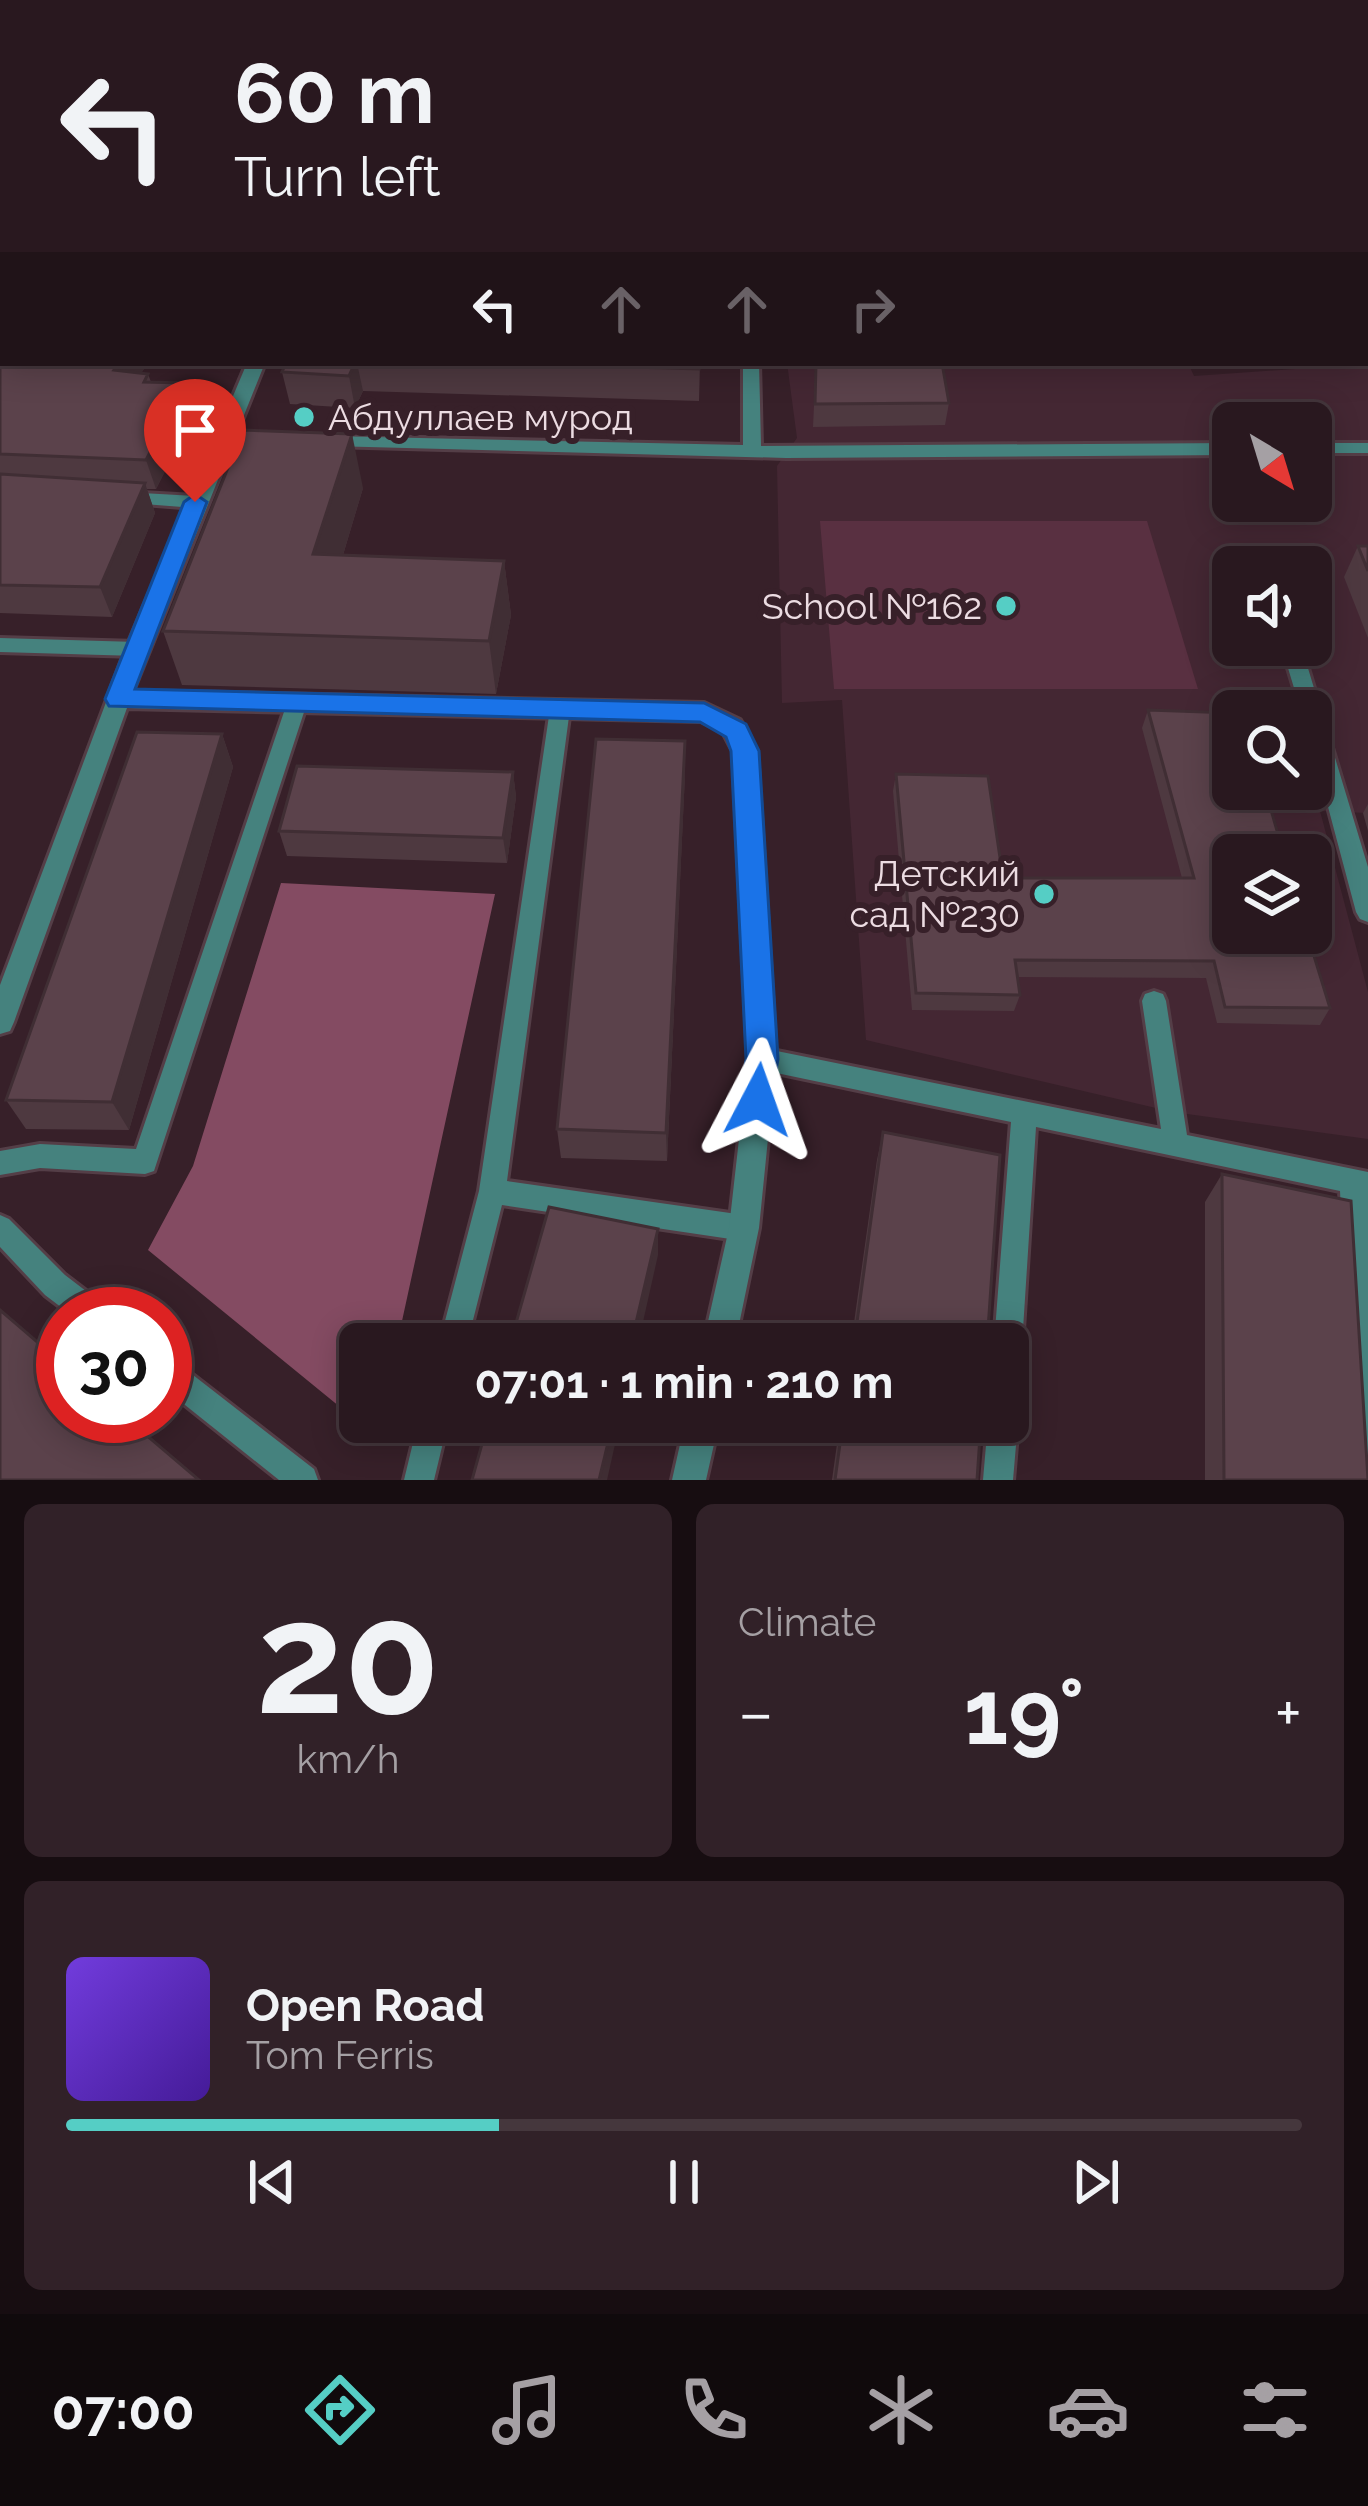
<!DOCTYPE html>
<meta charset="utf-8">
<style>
:root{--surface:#29181f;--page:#312128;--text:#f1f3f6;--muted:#a5a0a4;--line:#45373d;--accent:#55cec5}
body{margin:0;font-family:Raleway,sans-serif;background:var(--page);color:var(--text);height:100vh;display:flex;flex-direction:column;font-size:45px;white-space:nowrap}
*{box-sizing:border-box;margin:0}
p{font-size:39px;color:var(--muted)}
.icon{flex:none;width:66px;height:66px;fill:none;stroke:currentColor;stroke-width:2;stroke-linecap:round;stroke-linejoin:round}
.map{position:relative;height:1480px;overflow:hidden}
.side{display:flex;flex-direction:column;gap:24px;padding:24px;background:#170d11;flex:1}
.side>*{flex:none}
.hud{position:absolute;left:0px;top:0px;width:1368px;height:366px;box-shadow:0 6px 30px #0003,0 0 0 3px var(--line);background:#29181f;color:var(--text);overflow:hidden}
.needle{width:78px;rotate:142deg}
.controls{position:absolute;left:1212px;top:402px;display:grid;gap:24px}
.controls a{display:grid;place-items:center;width:120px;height:120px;border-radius:18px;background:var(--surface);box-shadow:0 6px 30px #0003,0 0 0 3px var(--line);font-size:60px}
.speed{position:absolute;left:36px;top:1287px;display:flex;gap:24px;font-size:60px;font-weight:700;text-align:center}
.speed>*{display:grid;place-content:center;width:156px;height:156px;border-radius:50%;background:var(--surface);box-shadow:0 6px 30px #0003,0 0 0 3px var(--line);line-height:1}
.speed .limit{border:18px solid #d22;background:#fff;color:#111}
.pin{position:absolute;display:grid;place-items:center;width:102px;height:102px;color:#fff;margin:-123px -51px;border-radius:50% 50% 50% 0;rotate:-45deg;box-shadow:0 0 12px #0007}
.pin .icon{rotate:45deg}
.me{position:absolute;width:132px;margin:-66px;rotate:4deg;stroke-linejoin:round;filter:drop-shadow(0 0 9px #0008)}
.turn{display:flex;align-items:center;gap:42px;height:252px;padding:0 36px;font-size:54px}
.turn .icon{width:156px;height:156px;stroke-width:2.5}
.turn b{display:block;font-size:84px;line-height:102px}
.lanes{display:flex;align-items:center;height:114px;padding:0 36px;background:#0003;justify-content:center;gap:60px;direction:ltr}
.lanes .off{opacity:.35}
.big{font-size:90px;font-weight:700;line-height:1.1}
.side .widget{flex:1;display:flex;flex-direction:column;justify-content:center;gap:18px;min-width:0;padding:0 42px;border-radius:18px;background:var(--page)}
.side .dial{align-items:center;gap:0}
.dial b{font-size:156px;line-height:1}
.song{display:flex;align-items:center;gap:36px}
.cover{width:144px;height:144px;border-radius:18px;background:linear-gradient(135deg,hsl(260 70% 55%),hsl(260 70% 35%))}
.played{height:12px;border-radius:6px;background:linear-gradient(90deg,var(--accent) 35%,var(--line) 35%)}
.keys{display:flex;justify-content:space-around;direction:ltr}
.heat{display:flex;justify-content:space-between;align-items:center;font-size:66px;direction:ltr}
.side .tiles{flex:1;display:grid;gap:24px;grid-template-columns:1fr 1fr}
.widget:last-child{grid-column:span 2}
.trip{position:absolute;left:339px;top:1323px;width:690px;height:120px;border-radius:18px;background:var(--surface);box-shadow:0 6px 30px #0003,0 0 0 3px var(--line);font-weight:700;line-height:120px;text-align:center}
.menu{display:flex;height:192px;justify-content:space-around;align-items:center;background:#100a0c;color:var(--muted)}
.menu .icon{width:84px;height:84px}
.menu .current{color:var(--accent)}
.menu b{font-size:54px;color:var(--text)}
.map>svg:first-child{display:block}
.built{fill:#442733;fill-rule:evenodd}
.green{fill:#593041}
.forest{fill:#844b62}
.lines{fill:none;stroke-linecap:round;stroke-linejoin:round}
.lane-casing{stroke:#543e47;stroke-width:6}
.street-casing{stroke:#543e47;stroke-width:6}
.lane{fill:#45827e;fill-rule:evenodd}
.street{fill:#45827e;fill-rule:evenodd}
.wall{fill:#4e3940}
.shaded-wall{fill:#402e34}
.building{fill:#5b424b;stroke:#402e34;stroke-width:3}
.route{fill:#1a73e8;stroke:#114b97;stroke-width:3}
.poi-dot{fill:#55cec5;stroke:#372029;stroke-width:4.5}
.labels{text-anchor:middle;stroke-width:12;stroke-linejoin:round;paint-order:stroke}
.poi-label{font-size:36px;fill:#ecdce2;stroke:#372029;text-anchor:end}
</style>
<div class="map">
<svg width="1368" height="1480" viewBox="0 0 1368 1480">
<rect width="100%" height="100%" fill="#372029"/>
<path class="built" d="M 787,363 L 1188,363 L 1194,376 L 1368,364 L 1368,813 L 1320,811 L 1368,992 L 1368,1139 L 1173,1112 L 866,1040 L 842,700 L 782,703 L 777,466 L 797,438 ZM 1233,423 L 1311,423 L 1311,501 L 1233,501 ZM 1233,567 L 1311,567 L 1311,645 L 1233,645 ZM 1233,711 L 1311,711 L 1311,789 L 1233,789 ZM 1233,855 L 1311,855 L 1311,933 L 1233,933 Z"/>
<path class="green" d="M 820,521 L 1147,521 L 1198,689 L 834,689 Z"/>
<path class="forest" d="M 281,883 L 495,894 L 397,1344 L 360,1344 L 360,1422 L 381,1422 L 378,1438 L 148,1250 L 193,1166 Z"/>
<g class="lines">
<defs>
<g id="lane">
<rect x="1365" y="175" width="3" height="15"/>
<rect x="1365" y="232" width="3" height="9"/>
<path d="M 743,363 L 759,363 L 761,446 L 1233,443 L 1233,455 L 786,458 L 330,446 L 321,441 L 330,436 L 743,445 Z"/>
<rect x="1311" y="443" width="57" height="10"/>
<path d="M 124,492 L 195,496 L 204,502 L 195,508 L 118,502 L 115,498 Z"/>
<path d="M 1263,551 L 1270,553 L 1275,567 L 1257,567 L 1254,557 Z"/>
<path d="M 0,638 L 137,642 L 147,649 L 137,656 L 0,652 Z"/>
<path d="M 1281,645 L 1301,645 L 1368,867 L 1368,922 L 1360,919 L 1356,912 L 1311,743 L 1311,711 L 1301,711 Z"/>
<path d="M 297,695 L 307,703 L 154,1171 L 145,1174 L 40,1168 L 0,1175 L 0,1151 L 40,1144 L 136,1149 L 287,703 Z"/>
<path d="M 560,701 L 570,709 L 507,1181 L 744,1215 L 753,1219 L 757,1228 L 753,1237 L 744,1241 L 502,1205 L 467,1344 L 439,1344 L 479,1191 L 550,709 Z"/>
<path d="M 1154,991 L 1163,994 L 1166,1001 L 1187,1135 L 1368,1172 L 1368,1466 L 1358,1461 L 1353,1451 L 1340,1191 L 1036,1127 L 1022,1345 L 1018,1355 L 1008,1359 L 1008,1344 L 994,1344 L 1011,1122 L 762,1070 L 753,1067 L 750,1059 L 753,1051 L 762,1048 L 1161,1129 L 1142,1001 L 1145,994 Z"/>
<path d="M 0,1215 L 9,1219 L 65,1275 L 103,1304 L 107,1314 L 70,1314 L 45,1295 L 0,1247 Z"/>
<path d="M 165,1357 L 175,1361 L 314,1469 L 318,1480 L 279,1480 L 165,1389 Z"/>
<path d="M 1008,1409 L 1013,1412 L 1018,1422 L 1013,1480 L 983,1480 L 988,1422 L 1008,1422 Z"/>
<path d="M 418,1422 L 448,1422 L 434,1480 L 404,1480 Z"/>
</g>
<g id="street">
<path d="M 439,0 L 453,0 L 437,3 Z"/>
<path d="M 247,363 L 265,363 L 133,691 L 704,703 L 740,720 L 757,751 L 776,1059 L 759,1228 L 735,1344 L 703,1344 L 729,1228 L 748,1059 L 733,751 L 723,732 L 701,721 L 127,708 L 14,1022 L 10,1031 L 0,1034 L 0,985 L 126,649 Z"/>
<path d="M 685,1422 L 719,1422 L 706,1480 L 672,1480 Z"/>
</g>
</defs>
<use href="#lane" class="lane-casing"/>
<use href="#street" class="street-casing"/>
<use href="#lane" class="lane"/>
<use href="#street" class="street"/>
</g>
<g class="wall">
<path d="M 954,0 L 1019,0 L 1019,3 L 956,3 Z"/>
<path d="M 1365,84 L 1368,90 L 1368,140 L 1365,134 Z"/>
<path d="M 3,130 L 3,282 L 0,282 L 0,133 Z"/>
<path d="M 0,356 L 3,363 L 148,363 L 141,373 L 148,374 L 151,382 L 195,412 L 156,489 L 147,489 L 155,513 L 112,617 L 0,613 Z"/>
<path d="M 286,363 L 700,363 L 699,401 L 363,391 L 355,408 L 290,404 L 282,372 Z"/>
<path d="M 816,363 L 949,403 L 945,425 L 813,427 Z"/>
<path d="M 363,488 L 343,555 L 504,561 L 511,615 L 496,694 L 182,685 L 163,631 Z"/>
<path d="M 1358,546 L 1368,546 L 1368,638 L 1344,577 Z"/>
<path d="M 1148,710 L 1330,1008 L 1320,1025 L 1217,1023 L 1206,978 L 1017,977 L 1020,995 L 1014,1011 L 912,1010 L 893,791 L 896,774 L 1003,878 L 1182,878 L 1142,728 Z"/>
<path d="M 222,734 L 233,767 L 129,1130 L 26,1129 L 6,1100 Z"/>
<path d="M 513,772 L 516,797 L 507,863 L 287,856 L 279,831 Z"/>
<path d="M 685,774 L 667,1161 L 561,1158 L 557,1129 Z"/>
<path d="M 1368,804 L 1368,831 L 1363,813 Z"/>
<path d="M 883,1132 L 987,1344 L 851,1344 L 877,1160 Z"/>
<path d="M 1222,1174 L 1368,1480 L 1205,1480 L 1205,1202 Z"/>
<path d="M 840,1422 L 981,1422 L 977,1480 L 832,1480 Z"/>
</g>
<g class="shaded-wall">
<path d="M 215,0 L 242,0 L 240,3 L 212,3 Z"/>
<path d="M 356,0 L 378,0 L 376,3 L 353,3 Z"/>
<path d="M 527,0 L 543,0 L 542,3 L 526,3 Z"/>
<path d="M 119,363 L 148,363 L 124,399 L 114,370 Z"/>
<path d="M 355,363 L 357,363 L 363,391 L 355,408 L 349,376 Z"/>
<path d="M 186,383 L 195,412 L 156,489 L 146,460 Z"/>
<path d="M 352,434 L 363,488 L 327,608 L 313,554 Z"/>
<path d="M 145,483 L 155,513 L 112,617 L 100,587 Z"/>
<path d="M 504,561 L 511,615 L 496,694 L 489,641 Z"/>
<path d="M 222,734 L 233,767 L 129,1130 L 112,1102 Z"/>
<path d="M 685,741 L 685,774 L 667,1161 L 666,1133 Z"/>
<path d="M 513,772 L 516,797 L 507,863 L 503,838 Z"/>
<path d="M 658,1229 L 658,1255 L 638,1344 L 631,1344 Z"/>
<path d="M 613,1422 L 620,1422 L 607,1480 L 599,1480 Z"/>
</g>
<g class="building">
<path d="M 112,0 L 215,0 L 212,3 L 109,3 Z"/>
<path d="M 308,0 L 356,0 L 353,3 L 306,3 Z"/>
<path d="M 478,0 L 527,0 L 526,3 L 476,3 Z"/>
<path d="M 716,0 L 778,0 L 779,2 L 717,3 Z"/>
<path d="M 1365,63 L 1368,63 L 1368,90 L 1365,84 Z"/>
<path d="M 3,129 L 3,255 L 0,255 L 0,133 Z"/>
<path d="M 0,356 L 3,356 L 3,363 L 119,363 L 114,370 L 148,374 L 144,382 L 186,383 L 146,460 L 0,454 Z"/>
<path d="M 286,363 L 355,363 L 349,376 L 282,372 Z"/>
<path d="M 488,363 L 699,363 L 699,369 Z"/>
<path d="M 816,363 L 942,363 L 949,403 L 815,404 Z"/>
<path d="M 243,430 L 352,434 L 313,554 L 504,561 L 489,641 L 163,631 Z"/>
<path d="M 0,474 L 145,483 L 100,587 L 0,585 Z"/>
<path d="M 1358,546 L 1368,546 L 1368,571 Z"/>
<path d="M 1148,710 L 1233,713 L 1233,789 L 1265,789 L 1284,855 L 1233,855 L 1233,933 L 1307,933 L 1330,1008 L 1225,1007 L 1214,961 L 1015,960 L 1020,995 L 916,993 L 896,774 L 988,776 L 1003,878 L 1194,878 Z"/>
<path d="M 137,732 L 222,734 L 112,1102 L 6,1100 Z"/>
<path d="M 596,739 L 685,741 L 666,1133 L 557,1129 Z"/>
<path d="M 1311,751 L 1317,771 L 1311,771 Z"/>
<path d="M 297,766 L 513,772 L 503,838 L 279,831 Z"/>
<path d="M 883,1132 L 1000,1155 L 987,1344 L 854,1344 Z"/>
<path d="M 1222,1174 L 1351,1201 L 1368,1480 L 1224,1480 Z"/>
<path d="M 549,1207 L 658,1229 L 631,1344 L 510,1344 Z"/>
<path d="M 0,1310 L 63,1364 L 63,1416 L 124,1416 L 199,1480 L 0,1480 Z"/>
<path d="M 488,1422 L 613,1422 L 599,1480 L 472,1480 Z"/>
<path d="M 843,1422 L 981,1422 L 977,1480 L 835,1480 Z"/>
</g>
<path class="route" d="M 195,494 L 207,502 L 135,689 L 704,703 L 746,724 L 759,751 L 778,1059 L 769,1110 L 758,1115 L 746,1110 L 741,1100 L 746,1059 L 731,751 L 726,737 L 700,722 L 109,706 L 105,699 L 184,502 Z"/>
<g class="poi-dot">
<circle cx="304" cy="417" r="12"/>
<circle cx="1006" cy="606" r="12"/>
<circle cx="1044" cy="894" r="12"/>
</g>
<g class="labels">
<g class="poi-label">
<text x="328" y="430" text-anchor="start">Абдуллаев мурод</text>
<text x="982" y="619">School №162</text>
<text x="1020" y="886">Детский<tspan x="1020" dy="41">сад №230</tspan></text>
</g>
</g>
</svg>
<div class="controls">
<a><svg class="needle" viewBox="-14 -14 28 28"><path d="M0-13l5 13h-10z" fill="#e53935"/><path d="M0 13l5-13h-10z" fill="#a5a0a4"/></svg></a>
<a><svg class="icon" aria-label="sound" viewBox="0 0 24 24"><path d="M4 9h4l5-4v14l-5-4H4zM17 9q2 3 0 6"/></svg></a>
<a><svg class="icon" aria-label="search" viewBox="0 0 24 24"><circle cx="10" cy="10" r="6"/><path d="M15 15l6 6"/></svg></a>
<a><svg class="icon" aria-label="layers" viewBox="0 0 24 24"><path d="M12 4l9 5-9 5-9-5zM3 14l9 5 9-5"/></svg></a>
</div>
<div class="speed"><div class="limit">30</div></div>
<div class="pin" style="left:195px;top:502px;background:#d93025"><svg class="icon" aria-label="arrive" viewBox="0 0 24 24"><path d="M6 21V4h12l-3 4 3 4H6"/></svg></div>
<svg class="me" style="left:758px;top:1100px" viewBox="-20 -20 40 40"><path d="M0-17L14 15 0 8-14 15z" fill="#1a73e8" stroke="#fff" stroke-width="4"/></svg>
<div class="trip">07:01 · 1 min · 210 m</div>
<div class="hud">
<div class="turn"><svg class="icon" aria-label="left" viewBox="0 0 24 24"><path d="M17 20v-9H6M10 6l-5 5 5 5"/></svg><div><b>60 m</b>Turn left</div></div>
<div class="lanes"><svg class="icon" aria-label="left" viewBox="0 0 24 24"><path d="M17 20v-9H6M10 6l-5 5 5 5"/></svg><svg class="icon off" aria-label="ahead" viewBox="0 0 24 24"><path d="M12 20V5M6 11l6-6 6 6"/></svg><svg class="icon off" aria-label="ahead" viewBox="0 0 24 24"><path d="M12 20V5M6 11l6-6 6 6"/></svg><svg class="icon off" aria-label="right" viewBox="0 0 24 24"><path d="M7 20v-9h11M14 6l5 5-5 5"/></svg></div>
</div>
</div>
<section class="side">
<div class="tiles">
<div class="widget dial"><b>20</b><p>km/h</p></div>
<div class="widget"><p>Climate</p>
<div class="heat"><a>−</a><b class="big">19°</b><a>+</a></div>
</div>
<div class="widget">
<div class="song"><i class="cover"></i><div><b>Open Road</b><p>Tom Ferris</p></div></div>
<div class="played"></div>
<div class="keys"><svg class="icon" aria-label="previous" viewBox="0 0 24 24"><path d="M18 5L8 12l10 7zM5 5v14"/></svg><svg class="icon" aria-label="pause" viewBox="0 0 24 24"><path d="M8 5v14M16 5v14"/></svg><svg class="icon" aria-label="next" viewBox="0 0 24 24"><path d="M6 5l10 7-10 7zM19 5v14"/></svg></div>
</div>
</div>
</section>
<nav class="menu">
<b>07:00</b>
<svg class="icon current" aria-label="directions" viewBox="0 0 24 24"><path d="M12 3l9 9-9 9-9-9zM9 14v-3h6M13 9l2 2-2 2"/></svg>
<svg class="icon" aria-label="music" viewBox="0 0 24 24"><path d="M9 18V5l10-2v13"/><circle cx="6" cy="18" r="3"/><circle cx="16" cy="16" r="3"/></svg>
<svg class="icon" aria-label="phone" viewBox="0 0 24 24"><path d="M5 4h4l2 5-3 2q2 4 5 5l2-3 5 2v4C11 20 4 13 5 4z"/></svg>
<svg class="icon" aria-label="climate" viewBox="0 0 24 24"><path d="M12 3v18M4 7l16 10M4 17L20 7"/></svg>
<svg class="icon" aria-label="car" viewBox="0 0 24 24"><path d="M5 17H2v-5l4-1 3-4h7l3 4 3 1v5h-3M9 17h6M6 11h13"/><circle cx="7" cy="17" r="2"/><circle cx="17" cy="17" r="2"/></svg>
<svg class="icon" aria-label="filters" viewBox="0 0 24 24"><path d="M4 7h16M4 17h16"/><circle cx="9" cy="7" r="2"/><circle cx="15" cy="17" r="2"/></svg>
</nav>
